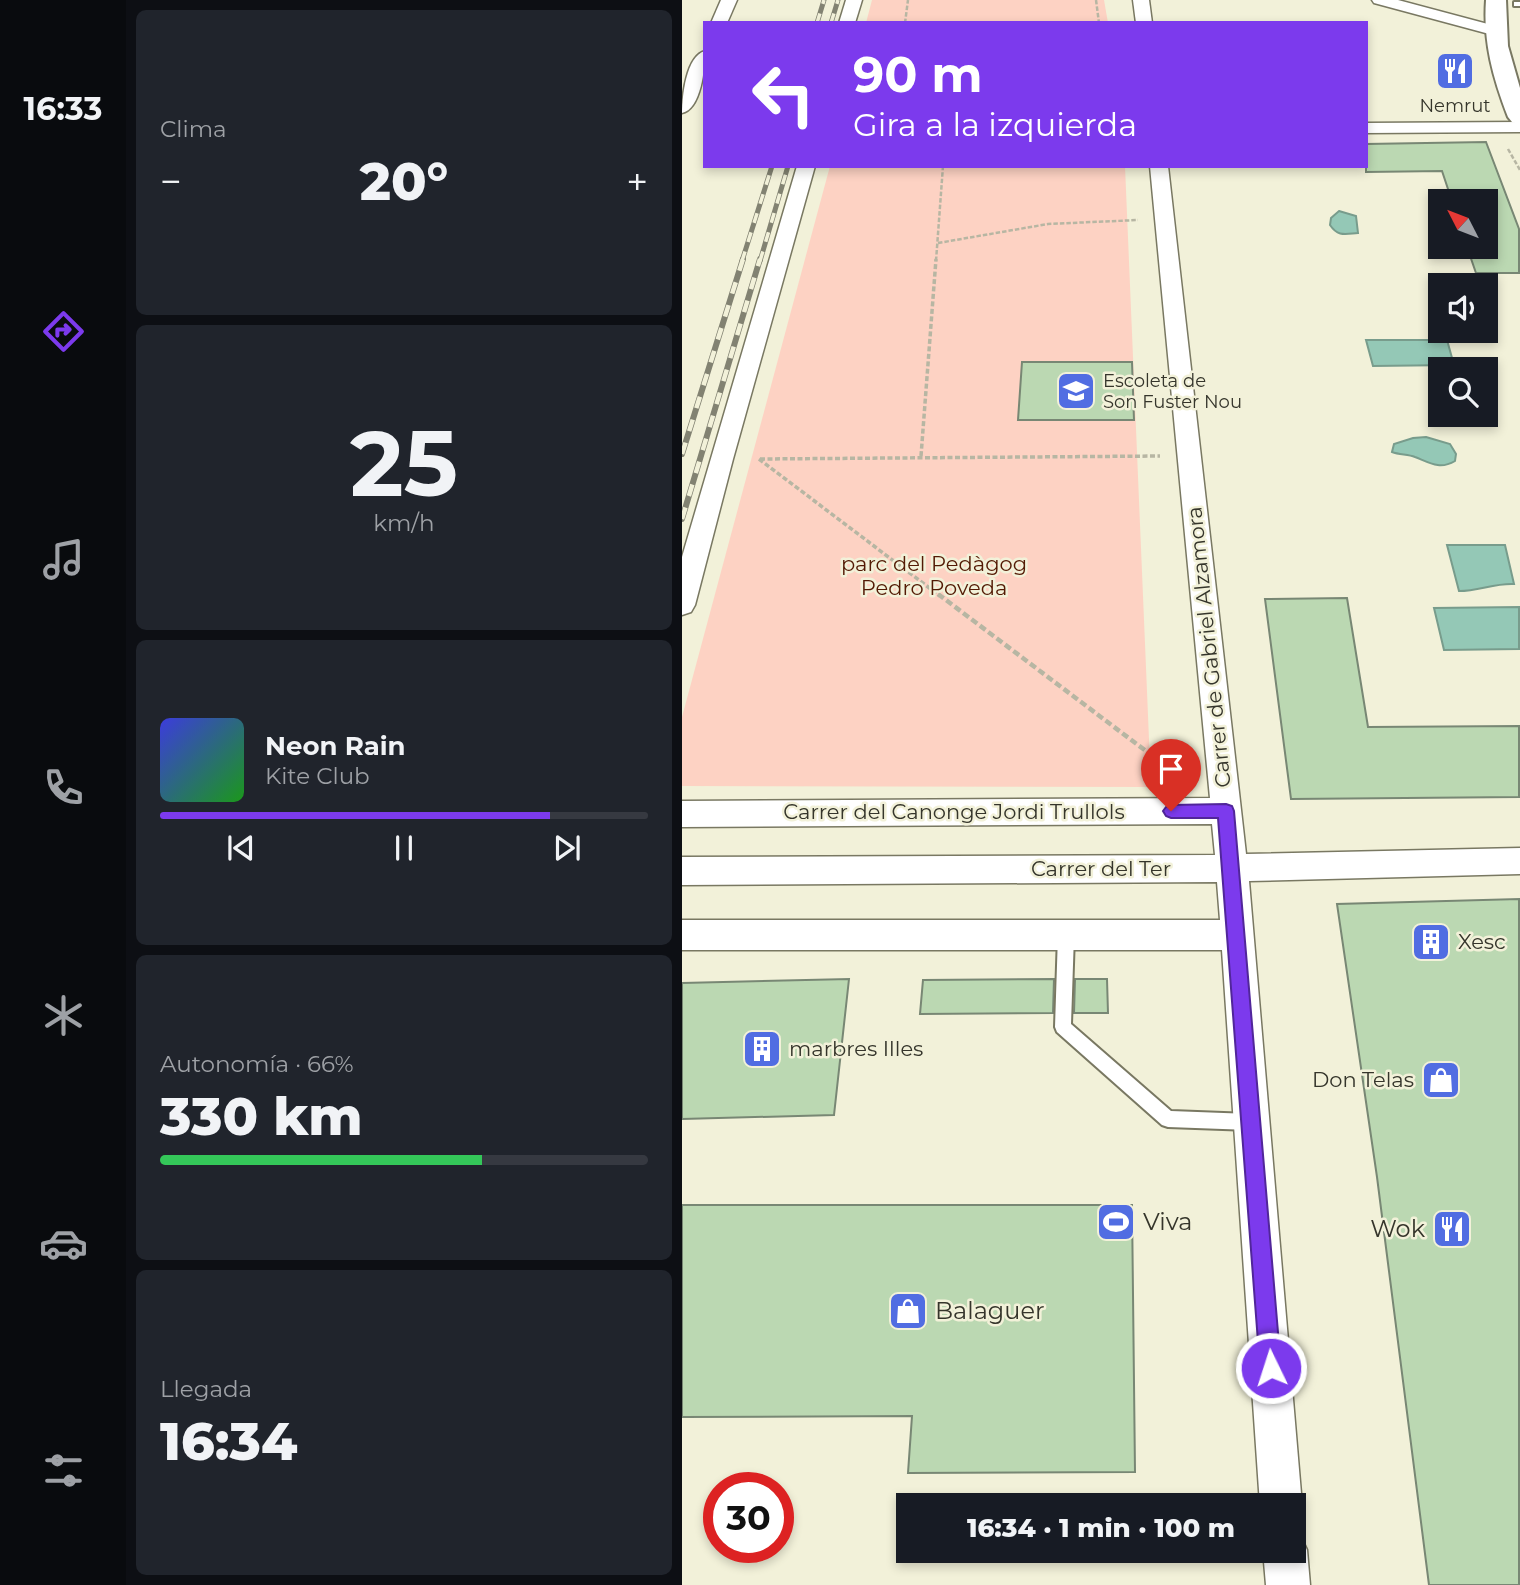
<!DOCTYPE html>
<html lang="es">
<meta charset="utf-8">
<style>
:root{--surface:#171b24;--page:#20242c;--text:#f1f3f6;--muted:#9ea1a6;--line:#363941;--accent:#7c3aed}
body{margin:0;font-family:Montserrat,sans-serif;background:var(--page);color:var(--text);height:100vh;display:flex;flex-direction:column;font-size:26px;white-space:nowrap}
*{box-sizing:border-box;margin:0}
p{font-size:23px;color:var(--muted)}
.icon{flex:none;width:38px;height:38px;fill:none;stroke:currentColor;stroke-width:2;stroke-linecap:round;stroke-linejoin:round}
.map{position:relative;flex:1;overflow:hidden}
.details{display:flex;flex-direction:column;gap:10px;padding:10px;background:#0d0f14;width:556px}
.details>*{flex:none}
.guide{position:absolute;left:21px;top:21px;width:665px;height:147px;border-radius:0px;box-shadow:0 4px 10px #0003;background:#7c3aed;color:#fff;overflow:hidden}
.needle{width:46px;rotate:312deg}
.buttons{position:absolute;left:746px;top:189px;display:grid;gap:14px}
.buttons a{display:grid;place-items:center;width:70px;height:70px;border-radius:0px;background:var(--surface);box-shadow:0 4px 10px #0003;font-size:35px}
.speed{position:absolute;left:21px;top:1472px;display:flex;gap:14px;font-size:35px;font-weight:700;text-align:center}
.speed>*{display:grid;place-content:center;width:91px;height:91px;border-radius:50%;background:var(--surface);box-shadow:0 4px 10px #0003;line-height:1}
.speed .limit{border:10px solid #d22;background:#fff;color:#111}
.pin{position:absolute;display:grid;place-items:center;width:60px;height:60px;color:#fff;margin:-72px -30px;border-radius:50% 50% 50% 0;rotate:-45deg;box-shadow:0 0 7px #0007}
.pin .icon{rotate:45deg}
.me{position:absolute;width:77px;margin:-38px;rotate:356deg;stroke-linejoin:round;filter:drop-shadow(0 0 5px #0008)}
.turn{display:flex;align-items:center;gap:24px;height:147px;padding:0 35px;font-size:32px}
.turn .icon{width:91px;height:91px;stroke-width:2.5}
.turn b{display:block;font-size:49px;line-height:60px}
.big{font-size:52px;font-weight:800;line-height:1.1}
.details .tile{flex:1;display:flex;flex-direction:column;justify-content:center;gap:10px;min-width:0;padding:0 24px;border-radius:10px;background:var(--page)}
.details .dial{align-items:center;gap:0}
.dial b{font-size:91px;line-height:1}
.song{display:flex;align-items:center;gap:21px}
.cover{width:84px;height:84px;border-radius:10px;background:linear-gradient(135deg,hsl(240 70% 55%),hsl(120 70% 35%))}
.played{height:7px;border-radius:4px;background:linear-gradient(90deg,var(--accent) 80%,var(--line) 80%)}
.keys{display:flex;justify-content:space-around;direction:ltr}
.heat{display:flex;justify-content:space-between;align-items:center;font-size:38px;direction:ltr}
.charge{height:10px;border-radius:5px;background:linear-gradient(90deg,#34c759 66%,var(--line) 0)}
.trip{position:absolute;left:214px;top:1493px;width:410px;height:70px;border-radius:0px;background:var(--surface);box-shadow:0 4px 10px #0003;font-weight:800;line-height:70px;text-align:center}
main{display:flex;flex:1;min-height:0}
.menu{display:flex;flex-direction:column;width:126px;justify-content:space-around;align-items:center;background:#090b0e;color:var(--muted)}
.menu .icon{width:49px;height:49px}
.menu .selected{color:var(--accent)}
.menu b{font-size:32px;color:var(--text)}
.map>svg:first-child{display:block}
.green{fill:#fdd2c3}
.water{fill:#94c8b6;stroke:#789c8c;stroke-width:2}
.building{fill:#bbd8b2;stroke:#788774;stroke-width:2}
.lines{fill:none;stroke-linecap:round;stroke-linejoin:round}
.service-casing{stroke:#797862;stroke-width:4}
.minor-casing{stroke:#797862;stroke-width:3}
.primary-casing{stroke:#797862;stroke-width:4}
.path-far2{stroke:#b7b6a3;stroke-width:2.5;stroke-dasharray:4.5 2;stroke-linecap:butt}
.path-far1{stroke:#b7b6a3;stroke-width:3.5;stroke-dasharray:5 2.5;stroke-linecap:butt}
.path{stroke:#b7b6a3;stroke-width:4.5;stroke-dasharray:7 3.5;stroke-linecap:butt}
.service{fill:#fff;fill-rule:evenodd}
.minor{fill:#fff;fill-rule:evenodd}
.primary{fill:#fff;fill-rule:evenodd}
.rail-far1-casing{stroke:#828272;stroke-width:5}
.rail-casing{stroke:#828272;stroke-width:6}
.rail-far1{stroke:#f2f1d9;stroke-width:3.5;stroke-dasharray:10;stroke-linecap:butt}
.rail{stroke:#f2f1d9;stroke-width:4.5;stroke-dasharray:12;stroke-linecap:butt}
.route{fill:#7c3aed;stroke:#51269a;stroke-width:2}
.labels{text-anchor:middle;stroke-width:5;stroke-linejoin:round;paint-order:stroke}
.far-poi-label{font-size:18px;fill:#35352b;stroke:#f2f1d9}
.park-label{font-size:21px;fill:#531a04;stroke:#f2f1d9}
.street-label{font-size:21px;fill:#35352b;stroke:#f2f1d9}
.poi-label{font-size:21px;fill:#35352b;stroke:#f2f1d9;text-anchor:start}
.near-poi-label{font-size:24px;fill:#35352b;stroke:#f2f1d9;text-anchor:start}
</style>
<main>
<nav class="menu">
<b>16:33</b>
<svg class="icon selected" aria-label="directions" viewBox="0 0 24 24"><path d="M12 3l9 9-9 9-9-9zM9 14v-3h6M13 9l2 2-2 2"/></svg>
<svg class="icon" aria-label="music" viewBox="0 0 24 24"><path d="M9 18V5l10-2v13"/><circle cx="6" cy="18" r="3"/><circle cx="16" cy="16" r="3"/></svg>
<svg class="icon" aria-label="phone" viewBox="0 0 24 24"><path d="M5 4h4l2 5-3 2q2 4 5 5l2-3 5 2v4C11 20 4 13 5 4z"/></svg>
<svg class="icon" aria-label="climate" viewBox="0 0 24 24"><path d="M12 3v18M4 7l16 10M4 17L20 7"/></svg>
<svg class="icon" aria-label="car" viewBox="0 0 24 24"><path d="M5 17H2v-5l4-1 3-4h7l3 4 3 1v5h-3M9 17h6M6 11h13"/><circle cx="7" cy="17" r="2"/><circle cx="17" cy="17" r="2"/></svg>
<svg class="icon" aria-label="filters" viewBox="0 0 24 24"><path d="M4 7h16M4 17h16"/><circle cx="9" cy="7" r="2"/><circle cx="15" cy="17" r="2"/></svg>
</nav>
<section class="details">
<div class="tile"><p>Clima</p>
<div class="heat"><a>−</a><b class="big">20°</b><a>+</a></div>
</div>
<div class="tile dial"><b>25</b><p>km/h</p></div>
<div class="tile">
<div class="song"><i class="cover"></i><div><b>Neon Rain</b><p>Kite Club</p></div></div>
<div class="played"></div>
<div class="keys"><svg class="icon" aria-label="previous" viewBox="0 0 24 24"><path d="M18 5L8 12l10 7zM5 5v14"/></svg><svg class="icon" aria-label="pause" viewBox="0 0 24 24"><path d="M8 5v14M16 5v14"/></svg><svg class="icon" aria-label="next" viewBox="0 0 24 24"><path d="M6 5l10 7-10 7zM19 5v14"/></svg></div>
</div>
<div class="tile"><p>Autonomía · 66%</p><b class="big">330 km</b><div class="charge"></div></div>
<div class="tile"><p>Llegada</p><b class="big">16:34</b></div>
</section>
<div class="map">
<svg width="838" height="1585" viewBox="0 0 838 1585">
<rect width="100%" height="100%" fill="#f2f1d9"/>
<g class="green">
<path d="M 190,0 L 422,0 L 426,23 L 184,23 Z"/>
<path d="M 148,166 L 443,166 L 469,787 L 0,786 L 0,717 Z"/>
</g>
<g class="water">
<path d="M 657,211 L 674,216 L 676,233 C 663,234 656,237 648,225 L 649,218 Z"/>
<path d="M 684,340 L 765,340 L 772,365 L 691,366 Z"/>
<path d="M 744,437 L 768,444 L 774,454 L 773,461 C 758,470 748,463 733,457 C 726,454 718,455 710,452 L 712,444 L 731,438 Z"/>
<path d="M 765,545 L 823,545 L 832,584 C 812,583 797,591 777,591 Z"/>
<path d="M 837,607 L 837,649 L 762,650 L 752,608 Z"/>
</g>
<g class="building">
<path d="M 804,142 L 837,229 L 837,273 L 794,273 L 785,247 L 803,247 L 803,201 L 770,201 L 760,171 L 684,172 L 684,144 Z"/>
<path d="M 340,362 L 450,362 L 452,420 L 336,420 Z"/>
<path d="M 665,598 L 686,727 L 837,726 L 837,797 L 609,799 L 583,599 Z"/>
<path d="M 837,899 L 837,1585 L 747,1585 L 695,1177 L 655,904 Z"/>
<path d="M 167,979 L 152,1115 L 0,1119 L 0,983 Z"/>
<path d="M 372,979 L 371,1013 L 238,1014 L 241,980 Z"/>
<path d="M 393,979 L 425,979 L 426,1013 L 392,1013 Z"/>
<path d="M 0,1205 L 450,1205 L 453,1472 L 226,1473 L 230,1416 L 0,1417 Z"/>
</g>
<g class="lines">
<defs>
<g id="service">
<rect x="832" y="2" width="6" height="4"/>
<path d="M 384,928 L 389,930 L 392,935 L 389,1024 L 489,1111 L 568,1114 L 574,1116 L 576,1122 L 574,1128 L 568,1130 L 486,1127 L 480,1125 L 375,1032 L 373,1027 L 376,935 L 379,930 Z"/>
</g>
<g id="minor">
<path d="M 39,0 L 55,0 L 45,23 L 29,23 Z"/>
<path d="M 164,0 L 180,0 L 173,23 L 157,23 Z"/>
<path d="M 451,0 L 467,0 L 470,23 L 454,23 Z"/>
<path d="M 690,0 L 716,0 L 817,27 L 819,30 L 811,35 L 692,3 Z"/>
<path d="M 23,51 C 23,68 19,109 0,113 C 0,97 4,56 23,51 Z"/>
<path d="M 838,122 L 838,132 L 684,133 L 684,123 Z"/>
<path d="M 115,166 L 133,166 L 51,459 L 13,605 L 9,612 L 0,615 L 0,557 Z"/>
<path d="M 468,166 L 486,166 L 564,854 L 838,848 L 838,874 L 567,881 L 620,1505 L 614,1520 L 611,1521 L 611,1505 L 578,1505 L 540,950 L 0,950 L 0,920 L 538,920 L 535,882 L 0,885 L 0,857 L 533,855 L 530,824 L 0,827 L 0,801 L 528,798 Z"/>
<path d="M 611,1532 L 618,1535 L 625,1550 L 628,1585 L 584,1585 L 581,1550 L 611,1550 Z"/>
</g>
<path id="primary" d="M 804,0 L 824,0 L 826,46 L 838,88 L 838,124 L 830,122 L 826,117 C 811,78 801,42 804,0 Z"/>
</defs>
<use href="#service" class="service-casing"/>
<use href="#minor" class="minor-casing"/>
<use href="#primary" class="primary-casing"/>
<g class="path-far2">
<path d="M 414,0 L 417,23"/>
<path d="M 223,23 L 226,0"/>
<path d="M 826,149 L 838,170"/>
<path d="M 256,243 L 366,224 L 456,220"/>
<path d="M 254,261 L 261,166"/>
</g>
<g class="path-far1">
<path d="M 239,456 L 254,259"/>
<path d="M 77,459 L 258,596"/>
<path d="M 78,459 L 478,456"/>
</g>
<path class="path" d="M 256,594 L 501,779"/>
<use href="#service" class="service"/>
<use href="#minor" class="minor"/>
<use href="#primary" class="primary"/>
<defs>
<g id="rail-far1">
<path d="M 135,23 L 142,0"/>
<path d="M 149,23 L 156,0"/>
<path d="M 60,261 L 90,166"/>
<path d="M 78,261 L 106,166"/>
</g>
<g id="rail">
<path d="M 0,454 L 61,259"/>
<path d="M 0,519 L 78,259"/>
</g>
</defs>
<use href="#rail-far1" class="rail-far1-casing"/>
<use href="#rail" class="rail-casing"/>
<use href="#rail-far1" class="rail-far1"/>
<use href="#rail" class="rail"/>
</g>
<path class="route" d="M 544,804 L 550,806 L 552,811 L 599,1368 L 596,1376 L 589,1379 L 581,1376 L 578,1368 L 536,818 L 489,818 L 484,816 L 481,811 L 484,807 L 489,805 Z"/>
<defs>
<symbol id="restaurant-square" viewBox="-11 -11 22 22"><rect x="-9" y="-9" width="18" height="18" rx="4" fill="#516de2" stroke="#f2f1d9"/><path d="M-5-6h1v4h1v-4h1v4h1v-4h1v5L-1.5 .5V6h-2V.5L-5-1ZM5-6V6H3V1.5H1.5Q1.5-4 5-6Z" fill="#fff"/></symbol>
<symbol id="school-square" viewBox="-11 -11 22 22"><rect x="-9" y="-9" width="18" height="18" rx="4" fill="#516de2" stroke="#f2f1d9"/><path d="M0-5L7-2L0 1L-7-2ZM-4 1L0 2.5L4 1V4Q0 6-4 4Z" fill="#fff"/></symbol>
<symbol id="building-square" viewBox="-11 -11 22 22"><rect x="-9" y="-9" width="18" height="18" rx="4" fill="#516de2" stroke="#f2f1d9"/><path d="M-4-6H4V6H1V3H-1V6H-4ZM-2.5-4.3h1.7v1.8h-1.7ZM.8-4.3h1.7v1.8H.8ZM-2.5-1h1.7V.8h-1.7ZM.8-1h1.7V.8H.8Z" fill="#fff"/></symbol>
<symbol id="shop-square" viewBox="-11 -11 22 22"><rect x="-9" y="-9" width="18" height="18" rx="4" fill="#516de2" stroke="#f2f1d9"/><path d="M-5-2.5h2.3a2.7 3.5 0 0 1 5.4 0H5L5.5 6h-11ZM-1.5-2.5h3a1.5 2.3 0 0 0-3 0Z" fill="#fff"/></symbol>
<symbol id="stadium-square" viewBox="-11 -11 22 22"><rect x="-9" y="-9" width="18" height="18" rx="4" fill="#516de2" stroke="#f2f1d9"/><path d="M0-5a6.5 5 0 1 0 0 10a6.5 5 0 1 0 0-10ZM-3.5-1.8h7v3.6h-7Z" fill="#fff"/></symbol>
</defs>
<g fill-rule="evenodd">
<use href="#restaurant-square" x="751" y="49" width="44" height="44"/>
<use href="#school-square" x="372" y="369" width="44" height="44"/>
<use href="#building-square" x="727" y="920" width="44" height="44"/>
<use href="#building-square" x="58" y="1027" width="44" height="44"/>
<use href="#shop-square" x="737" y="1058" width="44" height="44"/>
<use href="#stadium-square" x="412" y="1200" width="44" height="44"/>
<use href="#restaurant-square" x="748" y="1207" width="44" height="44"/>
<use href="#shop-square" x="204" y="1289" width="44" height="44"/>
</g>
<g class="labels">
<g class="far-poi-label">
<text x="773" y="112">Nemrut</text>
<text x="421" y="387" text-anchor="start">Escoleta de<tspan x="421" dy="21">Son Fuster Nou</tspan></text>
</g>
<g class="park-label">
<text x="252" y="571">parc del Pedàgog<tspan x="252" dy="24">Pedro Poveda</tspan></text>
</g>
<g class="street-label">
<text transform="translate(527 647) rotate(-96)" y="7">Carrer de Gabriel Alzamora</text>
<text x="272" y="819">Carrer del Canonge Jordi Trullols</text>
<text x="419" y="876">Carrer del Ter</text>
</g>
<g class="poi-label">
<text x="776" y="949">Xesc</text>
<text x="107" y="1056">marbres Illes</text>
<text x="732" y="1087" text-anchor="end">Don Telas</text>
</g>
<g class="near-poi-label">
<text x="461" y="1230">Viva</text>
<text x="743" y="1237" text-anchor="end">Wok</text>
<text x="253" y="1319">Balaguer</text>
</g>
</g>
</svg>
<div class="buttons">
<a><svg class="needle" viewBox="-14 -14 28 28"><path d="M0-13l5 13h-10z" fill="#e53935"/><path d="M0 13l5-13h-10z" fill="#9ea1a6"/></svg></a>
<a><svg class="icon" aria-label="sound" viewBox="0 0 24 24"><path d="M4 9h4l5-4v14l-5-4H4zM17 9q2 3 0 6"/></svg></a>
<a><svg class="icon" aria-label="search" viewBox="0 0 24 24"><circle cx="10" cy="10" r="6"/><path d="M15 15l6 6"/></svg></a>
</div>
<div class="speed"><div class="limit">30</div></div>
<div class="pin" style="left:489px;top:811px;background:#d93025"><svg class="icon" aria-label="arrive" viewBox="0 0 24 24"><path d="M6 21V4h12l-3 4 3 4H6"/></svg></div>
<svg class="me" style="left:589px;top:1368px" viewBox="-20 -20 40 40"><circle r="17" fill="#7c3aed" stroke="#fff" stroke-width="3"/><path d="M0-11L8 9 0 5-8 9z" fill="#fff"/></svg>
<div class="trip">16:34 · 1 min · 100 m</div>
<div class="guide">
<div class="turn"><svg class="icon" aria-label="left" viewBox="0 0 24 24"><path d="M17 20v-9H6M10 6l-5 5 5 5"/></svg><div><b>90 m</b>Gira a la izquierda</div></div>
</div>
</div>
</main>
